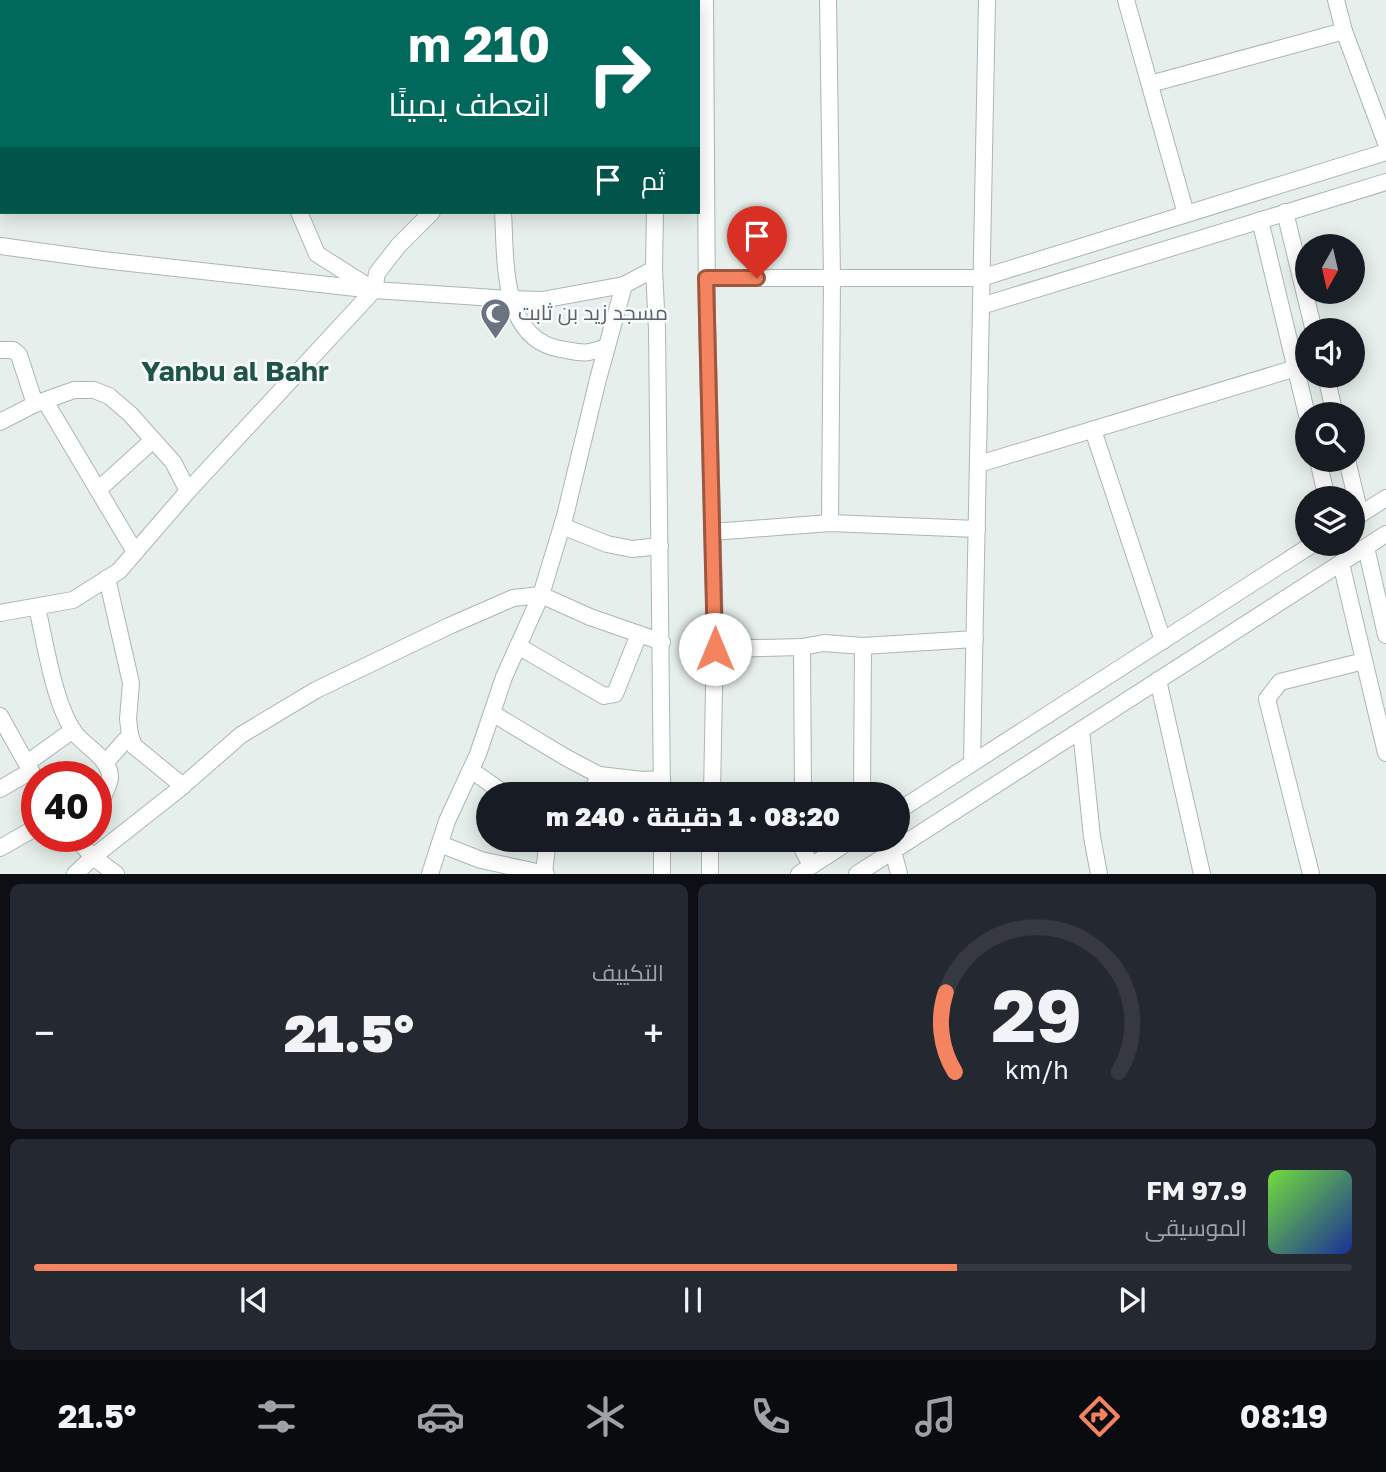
<!DOCTYPE html>
<html lang="ar">
<meta charset="utf-8">
<style>
:root{--surface:#171b24;--page:#242831;--text:#f1f3f6;--muted:#9ea1a6;--line:#363941;--accent:#f4845f}
body{margin:0;font-family:"Golos Text",Cairo,sans-serif;background:var(--page);color:var(--text);direction:rtl;height:100vh;display:flex;flex-direction:column;font-size:26px;white-space:nowrap}
*{box-sizing:border-box;margin:0}
p{font-size:23px;color:var(--muted)}
.icon{flex:none;width:38px;height:38px;fill:none;stroke:currentColor;stroke-width:2;stroke-linecap:round;stroke-linejoin:round}
.map{position:relative;height:874px;overflow:hidden;direction:ltr}
.side{display:flex;flex-direction:column;gap:10px;padding:10px;background:#0d0f14;flex:1}
.side>*{flex:none}
.hud{position:absolute;left:0px;top:0px;width:700px;height:214px;box-shadow:0 4px 18px #0003;direction:rtl;background:#00695c;color:#fff;overflow:hidden}
.needle{width:46px;rotate:188deg}
.buttons{position:absolute;left:1295px;top:234px;display:grid;gap:14px}
.buttons a{display:grid;place-items:center;width:70px;height:70px;border-radius:50%;background:var(--surface);box-shadow:0 4px 18px #0003;font-size:35px}
.speed{position:absolute;left:21px;top:761px;display:flex;gap:14px;font-size:35px;font-weight:700;text-align:center}
.speed>*{display:grid;place-content:center;width:91px;height:91px;border-radius:50%;background:var(--surface);box-shadow:0 4px 18px #0003;line-height:1}
.speed .limit{border:10px solid #d22;background:#fff;color:#111}
.pin{position:absolute;display:grid;place-items:center;width:60px;height:60px;color:#fff;margin:-72px -30px;border-radius:50% 50% 50% 0;rotate:-45deg;box-shadow:0 0 7px #0007}
.pin .icon{rotate:45deg}
.me{position:absolute;width:77px;margin:-38px;rotate:0deg;stroke-linejoin:round;filter:drop-shadow(0 0 5px #0008)}
.turn{display:flex;align-items:center;gap:24px;height:147px;padding:0 35px;font-size:32px}
.turn .icon{width:91px;height:91px;stroke-width:2.5}
.turn b{display:block;font-size:49px;line-height:60px}
.then{display:flex;align-items:center;height:66px;padding:0 35px;background:#0003;gap:14px;font-size:26px}
.big{font-size:52px;font-weight:800;line-height:1.1}
.side .tile{flex:1;display:flex;flex-direction:column;justify-content:center;gap:10px;min-width:0;padding:0 24px;border-radius:10px;background:var(--page)}
.side .dial{align-items:center;gap:0}
.dial svg{height:182px;overflow:visible;fill:none;stroke:var(--line);stroke-width:7;stroke-linecap:round;text-anchor:middle}
.dial text{fill:var(--text);stroke:none}
.song{display:flex;align-items:center;gap:21px}
.cover{width:84px;height:84px;border-radius:10px;background:linear-gradient(135deg,hsl(100 70% 55%),hsl(230 70% 35%))}
.played{height:7px;border-radius:4px;background:linear-gradient(90deg,var(--accent) 70%,var(--line) 70%)}
.keys{display:flex;justify-content:space-around;direction:ltr}
.heat{display:flex;justify-content:space-between;align-items:center;font-size:38px;direction:ltr}
.side .tiles{flex:1;display:grid;gap:10px;grid-template-columns:1fr 1fr}
.tile:last-child{grid-column:span 2}
.trip{position:absolute;left:476px;top:782px;width:434px;height:70px;border-radius:35px;background:var(--surface);box-shadow:0 4px 18px #0003;font-weight:800;line-height:70px;text-align:center;direction:rtl}
.tab-bar{display:flex;height:112px;justify-content:space-around;align-items:center;background:#090b0e;color:var(--muted)}
.tab-bar .icon{width:49px;height:49px}
.tab-bar .on{color:var(--accent)}
.tab-bar b{font-size:32px;color:var(--text)}
.map>svg:first-child{display:block}
.lines{fill:none;stroke-linecap:round;stroke-linejoin:round}
.minor-casing{stroke:#a8b8b2;stroke-width:18}
.minor{stroke:#fff;stroke-width:16}
.route-casing{stroke:#9f563e;stroke-width:18}
.route{stroke:#f4845f;stroke-width:12}
.labels{text-anchor:middle;stroke-width:5;stroke-linejoin:round;paint-order:stroke}
.worship-label{font-size:21px;fill:#5b616d;stroke:#f7fbf9;text-anchor:start}
.district-label{font-size:28px;font-weight:bold;fill:#1f5548;stroke:#f7fbf9}
</style>
<div class="map">
<svg width="1386" height="874" viewBox="0 0 1386 874">
<rect width="100%" height="100%" fill="#e6efeb"/>
<g class="lines">
<defs>
<g id="minor">
<path d="M 44,0 L 45,2"/>
<path d="M 255,0 L 255,2"/>
<path d="M 407,0 L 408,2"/>
<path d="M 477,0 L 477,2"/>
<path d="M 705,0 L 707,319 L 715,635 L 712,794"/>
<path d="M 828,0 L 832,278 L 830,523"/>
<path d="M 1126,0 L 1186,214"/>
<path d="M 1336,0 L 1344,31 L 1386,143"/>
<path d="M 234,2 L 240,0"/>
<path d="M 655,2 L 662,0"/>
<path d="M 0,59 L 2,58"/>
<path d="M 1150,84 L 1344,31"/>
<path d="M 0,183 L 2,183"/>
<path d="M 299,212 L 317,254 L 369,287"/>
<path d="M 503,212 C 506,258 500,338 560,349 C 583,353 584,355 607,347"/>
<path d="M 655,212 L 654,269 L 657,330 L 662,794"/>
<path d="M 1285,212 L 1314,331"/>
<path d="M 1260,220 L 1307,415"/>
<path d="M 0,246 L 103,260 L 374,290 L 510,299 L 542,300 L 624,285 L 654,269"/>
<path d="M 706,278 L 981,278 L 1386,152"/>
<path d="M 981,306 L 1386,182"/>
<path d="M 0,350 L 13,350 L 19,355 L 35,404"/>
<path d="M 1326,376 L 1335,415"/>
<path d="M 45,401 L 135,552"/>
<path d="M 0,422 L 35,404 L 74,390 L 94,390 L 109,396 L 130,414 L 173,462 L 188,491"/>
<path d="M 1093,430 L 1163,641"/>
<path d="M 1318,460 L 1327,499"/>
<path d="M 1347,460 L 1360,514"/>
<path d="M 979,464 L 1296,368"/>
<path d="M 98,490 L 153,440"/>
<path d="M 1353,519 L 1386,498"/>
<path d="M 562,526 L 607,544 L 632,549 L 660,546"/>
<path d="M 712,532 L 830,523 L 977,529"/>
<path d="M 1366,547 L 1386,635"/>
<path d="M 1341,563 L 1386,753"/>
<path d="M 107,578 L 131,683 L 128,719 L 130,735 L 134,746 L 183,786"/>
<path d="M 37,607 C 45,642 54,703 74,732 C 84,746 111,759 110,778 C 109,787 99,804 96,814"/>
<path d="M 0,613 L 73,600 L 119,571 L 188,491 L 374,290 L 377,273 L 399,245 L 432,212"/>
<path d="M 518,646 L 604,696 L 615,694 L 639,634"/>
<path d="M 802,647 L 803,794"/>
<path d="M 715,649 L 802,647 L 824,643 L 863,646 L 975,639"/>
<path d="M 1158,680 L 1202,874"/>
<path d="M 492,713 L 565,757 L 599,775 L 643,780 L 662,779"/>
<path d="M 0,716 L 37,782"/>
<path d="M 1081,730 L 1092,837 L 1099,874"/>
<path d="M 27,763 L 73,730"/>
<path d="M 105,763 L 130,735"/>
<path d="M 972,763 L 987,0"/>
<path d="M 471,770 L 505,794"/>
<path d="M 0,789 L 31,771"/>
<path d="M 591,794 L 599,775"/>
<path d="M 862,794 L 863,646"/>
<path d="M 898,811 L 1313,544"/>
<path d="M 74,836 L 93,857 L 116,874"/>
<path d="M 662,840 L 662,874"/>
<path d="M 803,840 L 803,850 L 811,865"/>
<path d="M 440,844 L 481,860 L 546,874"/>
<path d="M 0,848 L 37,827"/>
<path d="M 893,851 L 899,874"/>
<path d="M 544,873 L 547,847 L 552,840"/>
<path d="M 75,874 L 93,857 L 178,790 L 241,735 L 316,690 L 449,626 L 513,598 L 541,595 L 590,617 L 662,642"/>
<path d="M 430,874 L 447,821 L 478,754 L 504,677 L 541,595 L 565,516 L 598,379 L 624,285"/>
<path d="M 710,874 L 710,840"/>
<path d="M 799,874 L 851,840"/>
<path d="M 857,874 L 1386,534"/>
<path d="M 1311,874 L 1267,699 L 1280,682 L 1364,661"/>
</g>
</defs>
<use href="#minor" class="minor-casing"/>
<use href="#minor" class="minor"/>
</g>
<g class="lines">
<defs>
<path id="route" d="M 715,649 L 706,278 L 757,278"/>
</defs>
<use href="#route" class="route-casing"/>
<use href="#route" class="route"/>
</g>
<defs>
<symbol id="mosque-pin" viewBox="-11 -11 22 30"><path d="M0 17L-7.5 6A9.5 9.5 0 1 1 7.5 6Z" fill="#6b7280" stroke="#f7fbf9"/><path d="M3.5-4.9A6 6 0 1 0 3.5 4.9A5 5 0 1 1 3.5-4.9Z" fill="#fff"/></symbol>
</defs>
<g fill-rule="evenodd">
<use href="#mosque-pin" x="478" y="296" width="35" height="47"/>
</g>
<g class="labels">
<g class="worship-label">
<text x="518" y="320">مسجد زيد بن ثابت</text>
</g>
<g class="district-label">
<text x="235" y="381">Yanbu al Bahr</text>
</g>
</g>
</svg>
<div class="buttons">
<a><svg class="needle" viewBox="-14 -14 28 28"><path d="M0-13l5 13h-10z" fill="#e53935"/><path d="M0 13l5-13h-10z" fill="#9ea1a6"/></svg></a>
<a><svg class="icon" aria-label="sound" viewBox="0 0 24 24"><path d="M4 9h4l5-4v14l-5-4H4zM17 9q2 3 0 6"/></svg></a>
<a><svg class="icon" aria-label="search" viewBox="0 0 24 24"><circle cx="10" cy="10" r="6"/><path d="M15 15l6 6"/></svg></a>
<a><svg class="icon" aria-label="layers" viewBox="0 0 24 24"><path d="M12 4l9 5-9 5-9-5zM3 14l9 5 9-5"/></svg></a>
</div>
<div class="speed"><div class="limit">40</div></div>
<div class="pin" style="left:757px;top:278px;background:#d93025"><svg class="icon" aria-label="arrive" viewBox="0 0 24 24"><path d="M6 21V4h12l-3 4 3 4H6"/></svg></div>
<svg class="me" style="left:715px;top:649px" viewBox="-20 -20 40 40"><circle r="19" fill="#fff"/><path d="M0-13L10 11 0 6-10 11z" fill="#f4845f"/></svg>
<div class="trip">08:20 · 1 دقيقة · 240 m</div>
<div class="hud">
<div class="turn"><svg class="icon" aria-label="right" viewBox="0 0 24 24"><path d="M7 20v-9h11M14 6l5 5-5 5"/></svg><div><b>210 m</b>انعطف يمينًا</div></div>
<div class="then">ثم<svg class="icon" aria-label="arrive" viewBox="0 0 24 24"><path d="M6 21V4h12l-3 4 3 4H6"/></svg></div>
</div>
</div>
<section class="side">
<div class="tiles">
<div class="tile dial"><svg viewBox="0 0 100 80">
<path d="M14 69A42 42 0 1 1 86 69"/>
<path d="M14 69A42 42 0 0 1 10 34" stroke="#f4845f"/>
<text x="50" y="56" font-size="32" font-weight="700">29</text>
<text x="50" y="72" font-size="11">km/h</text>
</svg></div>
<div class="tile"><p>التكييف</p>
<div class="heat"><a>−</a><b class="big">21.5°</b><a>+</a></div>
</div>
<div class="tile">
<div class="song"><i class="cover"></i><div><b>97.9 FM</b><p>الموسيقى</p></div></div>
<div class="played"></div>
<div class="keys"><svg class="icon" aria-label="previous" viewBox="0 0 24 24"><path d="M18 5L8 12l10 7zM5 5v14"/></svg><svg class="icon" aria-label="pause" viewBox="0 0 24 24"><path d="M8 5v14M16 5v14"/></svg><svg class="icon" aria-label="next" viewBox="0 0 24 24"><path d="M6 5l10 7-10 7zM19 5v14"/></svg></div>
</div>
</div>
</section>
<nav class="tab-bar">
<b>08:19</b>
<svg class="icon on" aria-label="directions" viewBox="0 0 24 24"><path d="M12 3l9 9-9 9-9-9zM9 14v-3h6M13 9l2 2-2 2"/></svg>
<svg class="icon" aria-label="music" viewBox="0 0 24 24"><path d="M9 18V5l10-2v13"/><circle cx="6" cy="18" r="3"/><circle cx="16" cy="16" r="3"/></svg>
<svg class="icon" aria-label="phone" viewBox="0 0 24 24"><path d="M5 4h4l2 5-3 2q2 4 5 5l2-3 5 2v4C11 20 4 13 5 4z"/></svg>
<svg class="icon" aria-label="climate" viewBox="0 0 24 24"><path d="M12 3v18M4 7l16 10M4 17L20 7"/></svg>
<svg class="icon" aria-label="car" viewBox="0 0 24 24"><path d="M5 17H2v-5l4-1 3-4h7l3 4 3 1v5h-3M9 17h6M6 11h13"/><circle cx="7" cy="17" r="2"/><circle cx="17" cy="17" r="2"/></svg>
<svg class="icon" aria-label="filters" viewBox="0 0 24 24"><path d="M4 7h16M4 17h16"/><circle cx="9" cy="7" r="2"/><circle cx="15" cy="17" r="2"/></svg>
<b>21.5°</b>
</nav>
